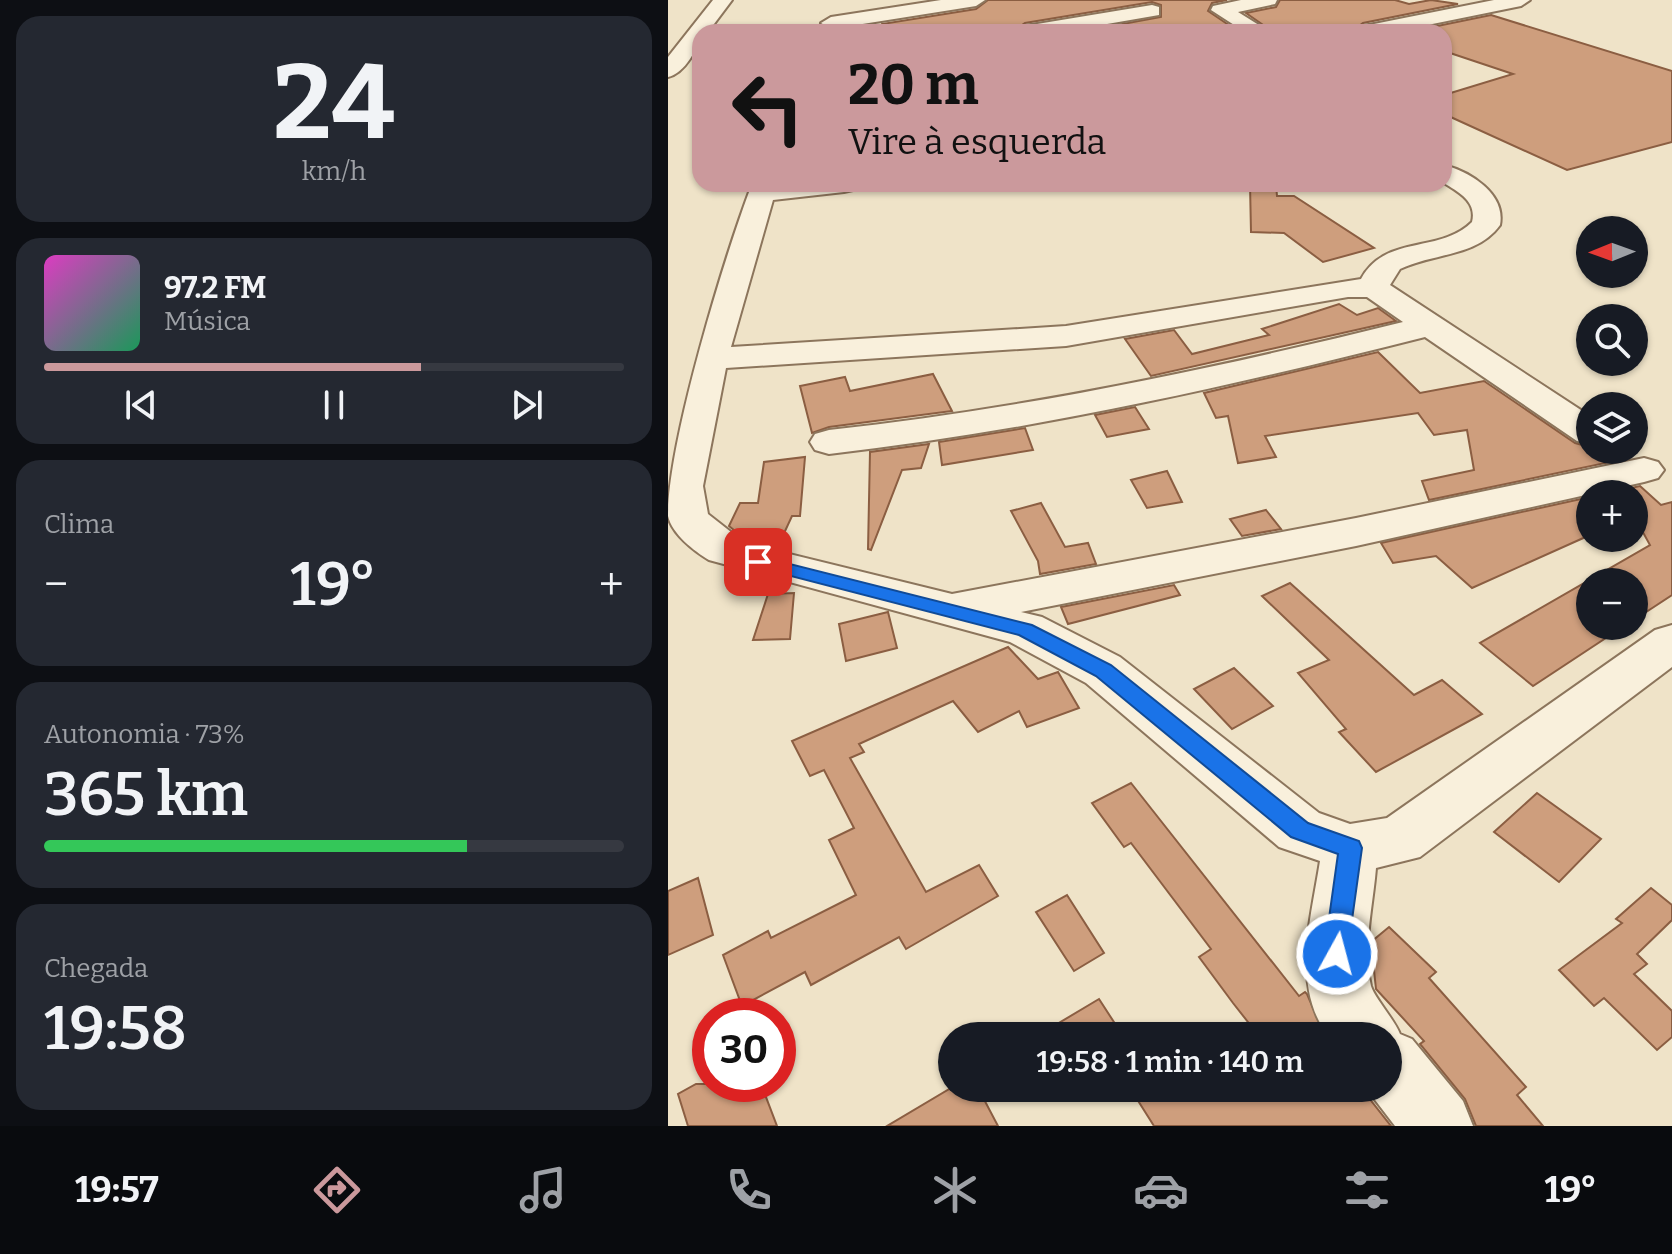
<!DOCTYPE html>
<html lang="pt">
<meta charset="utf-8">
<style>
:root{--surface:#171b24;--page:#242831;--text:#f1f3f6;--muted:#9ea1a6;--line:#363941;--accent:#cb999c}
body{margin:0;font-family:Bitter,serif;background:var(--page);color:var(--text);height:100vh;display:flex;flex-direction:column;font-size:30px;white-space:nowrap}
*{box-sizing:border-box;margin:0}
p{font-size:26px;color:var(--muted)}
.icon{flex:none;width:44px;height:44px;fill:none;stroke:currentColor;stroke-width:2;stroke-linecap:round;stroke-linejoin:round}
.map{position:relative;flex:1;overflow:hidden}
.drawer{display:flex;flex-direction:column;gap:16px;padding:16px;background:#0d0f14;width:668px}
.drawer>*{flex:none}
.banner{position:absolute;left:24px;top:24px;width:760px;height:168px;border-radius:24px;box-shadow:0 2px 6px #0004;background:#cb999c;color:#111;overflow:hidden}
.needle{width:52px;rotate:269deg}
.controls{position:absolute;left:908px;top:216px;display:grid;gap:16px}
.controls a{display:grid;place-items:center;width:72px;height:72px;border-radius:50%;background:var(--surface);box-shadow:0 2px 6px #0004;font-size:40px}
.speed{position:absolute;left:24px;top:998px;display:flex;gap:16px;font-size:40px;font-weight:700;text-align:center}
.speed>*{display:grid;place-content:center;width:104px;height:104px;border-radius:50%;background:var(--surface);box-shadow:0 2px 6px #0004;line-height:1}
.speed .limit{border:12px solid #d22;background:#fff;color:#111}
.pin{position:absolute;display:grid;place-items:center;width:68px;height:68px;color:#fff;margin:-34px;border-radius:16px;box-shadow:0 4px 12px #0006}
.me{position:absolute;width:88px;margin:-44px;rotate:7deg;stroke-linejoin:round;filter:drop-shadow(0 0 6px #0008)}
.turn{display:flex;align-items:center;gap:28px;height:168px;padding:0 24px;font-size:36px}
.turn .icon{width:104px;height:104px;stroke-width:2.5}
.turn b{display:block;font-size:56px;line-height:68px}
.big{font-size:60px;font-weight:600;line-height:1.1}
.drawer .tile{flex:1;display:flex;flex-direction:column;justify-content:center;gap:12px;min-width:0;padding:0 28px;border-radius:24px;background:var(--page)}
.drawer .dial{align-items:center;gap:0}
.dial b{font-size:104px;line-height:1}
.song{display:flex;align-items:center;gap:24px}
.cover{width:96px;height:96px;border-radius:12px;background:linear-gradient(135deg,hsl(310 70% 55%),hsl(150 70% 35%))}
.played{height:8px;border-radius:4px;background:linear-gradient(90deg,var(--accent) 65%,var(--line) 65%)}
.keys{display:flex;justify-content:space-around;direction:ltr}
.heat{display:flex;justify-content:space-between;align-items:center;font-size:44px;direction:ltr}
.charge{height:12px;border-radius:6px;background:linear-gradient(90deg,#34c759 73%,var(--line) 0)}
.trip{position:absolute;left:270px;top:1022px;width:464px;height:80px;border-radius:40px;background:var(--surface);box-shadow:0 2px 6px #0004;font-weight:600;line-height:80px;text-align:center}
.dock{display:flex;height:128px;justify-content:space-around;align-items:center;background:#090b0e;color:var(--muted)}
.dock .icon{width:56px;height:56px}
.dock .current{color:var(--accent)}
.dock b{font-size:36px;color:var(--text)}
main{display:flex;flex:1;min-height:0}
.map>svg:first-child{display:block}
.building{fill:#ce9e7d;stroke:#8b5e42;stroke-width:2}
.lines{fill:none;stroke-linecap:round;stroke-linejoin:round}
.minor-casing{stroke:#8c755c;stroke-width:4}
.minor{fill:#f9f0dc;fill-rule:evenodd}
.route{fill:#1a73e8;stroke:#114b97;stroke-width:2}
</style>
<main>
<section class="drawer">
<div class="tile dial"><b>24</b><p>km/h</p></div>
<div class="tile">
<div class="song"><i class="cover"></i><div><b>97.2 FM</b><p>Música</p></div></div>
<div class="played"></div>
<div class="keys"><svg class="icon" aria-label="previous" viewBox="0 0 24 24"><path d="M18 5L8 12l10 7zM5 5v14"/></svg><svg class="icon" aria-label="pause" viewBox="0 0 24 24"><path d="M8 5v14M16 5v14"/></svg><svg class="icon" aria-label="next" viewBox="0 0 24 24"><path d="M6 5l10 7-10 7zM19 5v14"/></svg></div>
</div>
<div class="tile"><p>Clima</p>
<div class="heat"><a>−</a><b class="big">19°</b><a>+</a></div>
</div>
<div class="tile"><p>Autonomia · 73%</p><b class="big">365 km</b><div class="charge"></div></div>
<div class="tile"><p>Chegada</p><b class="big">19:58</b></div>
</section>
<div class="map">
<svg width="1004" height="1126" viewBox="0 0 1004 1126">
<rect width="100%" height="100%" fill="#efe3c8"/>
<g class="building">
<path d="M 320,0 L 559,0 L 544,3 L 540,11 L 571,32 L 411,32 L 493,17 L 493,5 L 484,2 L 357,23 L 344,32 L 214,32 L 214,24 L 308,9 Z"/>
<path d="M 612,0 L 727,0 L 741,4 L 763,0 L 790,4 L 695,23 L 683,32 L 605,32 L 578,13 L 608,7 Z"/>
<path d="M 823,15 L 1004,71 L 1004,142 L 899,170 L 776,114 L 776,95 L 845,74 L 776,51 L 776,32 L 740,32 Z"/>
<path d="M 582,184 L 608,184 L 609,196 L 626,196 L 706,248 L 655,262 L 616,233 L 583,232 Z"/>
<path d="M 671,304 L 689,315 L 710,308 L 728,321 L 483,376 L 457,339 L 506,330 L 524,354 L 601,335 L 594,329 Z"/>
<path d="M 710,352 L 752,393 L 816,381 L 907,443 L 922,447 L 922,450 L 937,450 L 947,461 L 761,500 L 754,481 L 806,470 L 799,430 L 766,435 L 750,413 L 597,436 L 608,457 L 570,463 L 560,416 L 548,418 L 536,393 Z"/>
<path d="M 265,374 L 284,411 L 161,427 L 144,433 L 132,386 L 177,377 L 182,391 Z"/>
<path d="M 467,407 L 481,429 L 439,437 L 427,415 Z"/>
<path d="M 357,428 L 365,450 L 274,465 L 271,442 Z"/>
<path d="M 261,444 L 253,468 L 234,470 L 203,550 L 200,549 L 202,452 Z"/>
<path d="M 137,457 L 132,516 L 124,516 L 112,542 L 78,540 L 61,526 L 72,503 L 90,503 L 96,462 Z"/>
<path d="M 499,471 L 514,502 L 479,508 L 463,480 Z"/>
<path d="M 972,486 L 993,505 L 1004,502 L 1004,595 L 966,620 L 966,582 L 922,582 L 922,626 L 956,626 L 865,686 L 812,643 L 982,545 L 966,516 L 966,494 L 936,494 Z"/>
<path d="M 922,497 L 922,535 L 804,588 L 768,556 L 725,563 L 713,543 Z"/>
<path d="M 373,503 L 397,547 L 420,543 L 428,564 L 372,574 L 370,561 L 343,511 Z"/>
<path d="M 598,510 L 613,529 L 574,536 L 562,519 Z"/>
<path d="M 622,583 L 746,695 L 774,680 L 814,714 L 708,772 L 671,732 L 678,729 L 630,673 L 661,660 L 594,596 Z"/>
<path d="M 506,585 L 512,595 L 400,624 L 393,607 Z"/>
<path d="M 126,593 L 122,639 L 85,640 L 100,594 Z"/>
<path d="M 220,612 L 229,648 L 178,661 L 171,624 Z"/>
<path d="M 340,647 L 370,679 L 390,672 L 411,708 L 359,727 L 351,711 L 310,732 L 285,701 L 191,744 L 196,752 L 182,758 L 258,892 L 311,865 L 330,896 L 238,949 L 231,937 L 143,985 L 137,972 L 74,1006 L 55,955 L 100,931 L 103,938 L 188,895 L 161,840 L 186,828 L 156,770 L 142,776 L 124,741 Z"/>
<path d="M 566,668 L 605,706 L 564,729 L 526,689 Z"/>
<path d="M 463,783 L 631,996 L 637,992 L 639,994 L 657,1036 L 591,1036 L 565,1003 L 531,957 L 543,949 L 463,843 L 456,847 L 424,803 Z"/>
<path d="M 869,793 L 933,839 L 891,882 L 826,832 Z"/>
<path d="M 30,878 L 45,935 L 0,955 L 0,891 Z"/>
<path d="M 983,888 L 1004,905 L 1004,920 L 969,954 L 979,964 L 966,974 L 1004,1011 L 1004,1037 L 989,1050 L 936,998 L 926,1006 L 891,970 L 954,923 L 948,919 Z"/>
<path d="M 399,895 L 436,953 L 406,971 L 368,912 Z"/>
<path d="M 721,927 L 768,972 L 761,978 L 858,1087 L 849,1095 L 875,1126 L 808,1126 L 797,1099 L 752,1044 L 756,1041 L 708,989 L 703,942 Z"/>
<path d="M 431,999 L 455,1036 L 369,1036 Z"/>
<path d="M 28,1084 L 93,1084 L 109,1126 L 20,1126 L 10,1094 Z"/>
<path d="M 283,1088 L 310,1088 L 330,1126 L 219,1126 Z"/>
<path d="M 462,1088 L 693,1088 L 723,1126 L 486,1126 Z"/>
</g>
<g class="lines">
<defs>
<g id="minor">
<path d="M 45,0 L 64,0 L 40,32 L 32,32 C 32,47 16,74 0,77 L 0,57 Z"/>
<path d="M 273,0 L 317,0 L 308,6 L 163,29 L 153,23 L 163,17 Z"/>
<path d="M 573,0 L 609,0 L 607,4 L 570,12 L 602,32 L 577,32 L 543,10 L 545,6 Z"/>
<path d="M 826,0 L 862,0 L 853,6 L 725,32 L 686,32 L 696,26 Z"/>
<path d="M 484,5 L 491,7 L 491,15 L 393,32 L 347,32 L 357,26 Z"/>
<path d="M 776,165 C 803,172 838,194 832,225 C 809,257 765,253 732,269 L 722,285 L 922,416 L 922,444 L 909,441 L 757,337 C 560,387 363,431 161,454 L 147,450 L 142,442 L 147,434 L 161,430 C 355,409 545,369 735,322 L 699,297 L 680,297 L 398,346 L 58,368 L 35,486 L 40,514 L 77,543 L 284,594 L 688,518 L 976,458 L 990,462 L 996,470 L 990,478 L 976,482 L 688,546 L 353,612 L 374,617 L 452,657 L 651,813 L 682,824 L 719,818 L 987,630 L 1004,625 L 1004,667 L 752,857 L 708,868 C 705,906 694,949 703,986 C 706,997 726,1019 732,1034 L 744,1039 L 795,1101 L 805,1126 L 727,1126 L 698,1088 L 720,1088 L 720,1036 L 660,1036 C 623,985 643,919 652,861 L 611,847 L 418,683 L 342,642 L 41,560 C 26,551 4,534 0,516 C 0,442 56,258 84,184 L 189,184 L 185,190 L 176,192 L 105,200 L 63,347 L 398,326 L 693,279 C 717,234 772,254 804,222 C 809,202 792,193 776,183 Z"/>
</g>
</defs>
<use href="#minor" class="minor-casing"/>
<use href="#minor" class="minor"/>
</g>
<path class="route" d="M 90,556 L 364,625 L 443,665 L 640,823 L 691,841 L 694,848 L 678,963 L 669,966 L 660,963 L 656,954 L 670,854 L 623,837 L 428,676 L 351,635 L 84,566 L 84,558 Z"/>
</svg>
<div class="controls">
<a><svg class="needle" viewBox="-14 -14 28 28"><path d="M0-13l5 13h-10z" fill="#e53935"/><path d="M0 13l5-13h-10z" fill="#9ea1a6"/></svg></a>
<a><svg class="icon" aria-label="search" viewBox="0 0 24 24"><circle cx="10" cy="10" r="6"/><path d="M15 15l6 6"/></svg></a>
<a><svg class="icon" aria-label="layers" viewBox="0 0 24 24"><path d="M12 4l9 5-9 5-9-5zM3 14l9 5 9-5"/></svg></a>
<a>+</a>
<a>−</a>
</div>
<div class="speed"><div class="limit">30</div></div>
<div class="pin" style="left:90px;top:562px;background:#d93025"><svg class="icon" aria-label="arrive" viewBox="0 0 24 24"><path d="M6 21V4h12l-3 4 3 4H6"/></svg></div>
<svg class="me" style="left:669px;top:954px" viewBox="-20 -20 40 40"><circle r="17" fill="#1a73e8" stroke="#fff" stroke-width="3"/><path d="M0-11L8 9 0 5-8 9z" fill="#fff"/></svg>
<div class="trip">19:58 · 1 min · 140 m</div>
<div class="banner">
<div class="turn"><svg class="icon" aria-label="left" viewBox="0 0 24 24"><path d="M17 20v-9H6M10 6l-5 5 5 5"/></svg><div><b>20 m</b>Vire à esquerda</div></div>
</div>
</div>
</main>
<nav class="dock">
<b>19:57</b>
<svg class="icon current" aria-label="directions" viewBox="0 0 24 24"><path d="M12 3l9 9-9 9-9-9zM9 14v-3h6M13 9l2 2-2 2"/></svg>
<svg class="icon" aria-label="music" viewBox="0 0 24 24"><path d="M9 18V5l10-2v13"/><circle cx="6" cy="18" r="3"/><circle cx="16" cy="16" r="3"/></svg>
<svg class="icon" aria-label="phone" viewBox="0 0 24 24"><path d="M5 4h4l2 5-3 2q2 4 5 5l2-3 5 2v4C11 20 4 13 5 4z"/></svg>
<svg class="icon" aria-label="climate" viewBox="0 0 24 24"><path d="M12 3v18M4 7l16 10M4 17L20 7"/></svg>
<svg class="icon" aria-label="car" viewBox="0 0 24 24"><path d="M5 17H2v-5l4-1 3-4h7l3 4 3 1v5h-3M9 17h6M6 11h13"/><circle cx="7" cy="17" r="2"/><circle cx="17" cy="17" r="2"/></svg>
<svg class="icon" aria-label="filters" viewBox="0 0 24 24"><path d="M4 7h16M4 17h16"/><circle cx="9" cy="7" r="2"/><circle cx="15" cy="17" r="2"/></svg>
<b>19°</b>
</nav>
